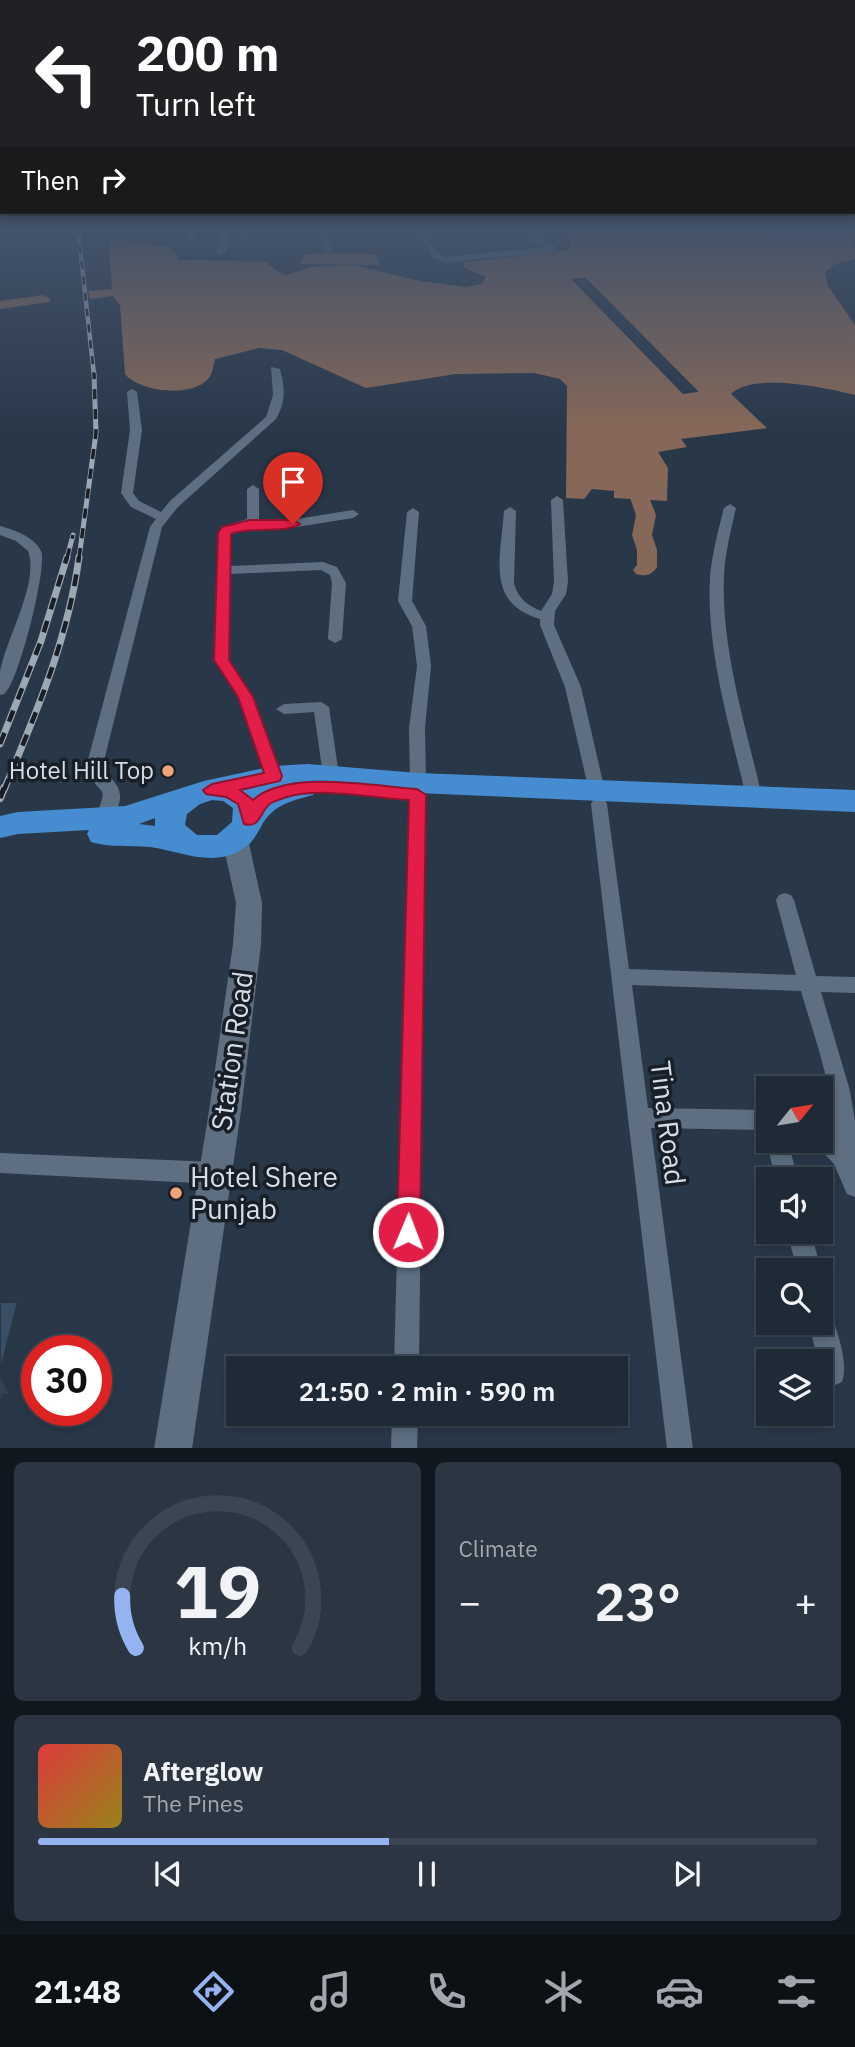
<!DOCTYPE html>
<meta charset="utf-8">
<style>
:root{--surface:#1f2a37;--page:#2c3642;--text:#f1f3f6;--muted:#a1a7ad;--line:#3c4652;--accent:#95b2f1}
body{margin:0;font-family:"IBM Plex Sans",sans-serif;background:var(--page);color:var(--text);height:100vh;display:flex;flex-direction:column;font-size:26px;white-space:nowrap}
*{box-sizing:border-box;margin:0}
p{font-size:23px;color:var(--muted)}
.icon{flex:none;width:38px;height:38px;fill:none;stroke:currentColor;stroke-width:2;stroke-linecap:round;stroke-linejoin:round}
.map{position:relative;height:1448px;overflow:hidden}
.sheet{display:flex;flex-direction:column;gap:14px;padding:14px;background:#11171e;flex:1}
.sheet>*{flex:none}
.hud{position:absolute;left:0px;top:0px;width:856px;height:214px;box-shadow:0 4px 10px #0003,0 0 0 2px var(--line);background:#202124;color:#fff;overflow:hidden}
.needle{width:46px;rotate:60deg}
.fabs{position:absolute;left:756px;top:1076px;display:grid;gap:14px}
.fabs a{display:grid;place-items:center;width:77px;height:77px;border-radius:0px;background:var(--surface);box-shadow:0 4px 10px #0003,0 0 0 2px var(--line);font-size:35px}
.speed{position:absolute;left:21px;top:1335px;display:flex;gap:14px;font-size:35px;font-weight:700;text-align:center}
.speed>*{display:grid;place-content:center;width:91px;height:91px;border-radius:50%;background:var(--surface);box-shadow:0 4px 10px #0003,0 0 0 2px var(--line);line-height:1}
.speed .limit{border:10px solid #d22;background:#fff;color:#111}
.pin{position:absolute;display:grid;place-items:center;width:60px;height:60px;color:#fff;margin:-72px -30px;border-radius:50% 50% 50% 0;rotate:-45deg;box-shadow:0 0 7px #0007}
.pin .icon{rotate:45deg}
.me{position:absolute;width:77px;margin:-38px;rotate:1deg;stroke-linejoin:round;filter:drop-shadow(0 0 5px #0008)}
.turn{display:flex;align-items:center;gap:24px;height:147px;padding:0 21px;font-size:32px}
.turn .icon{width:91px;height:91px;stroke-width:2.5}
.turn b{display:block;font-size:49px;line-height:60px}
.then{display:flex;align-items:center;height:66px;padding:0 21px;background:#0003;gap:14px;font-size:26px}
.big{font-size:52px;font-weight:600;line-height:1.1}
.sheet .tile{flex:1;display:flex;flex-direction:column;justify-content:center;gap:10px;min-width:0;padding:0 24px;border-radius:10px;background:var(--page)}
.sheet .dial{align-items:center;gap:0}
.dial svg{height:182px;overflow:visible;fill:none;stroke:var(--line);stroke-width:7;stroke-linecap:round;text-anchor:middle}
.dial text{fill:var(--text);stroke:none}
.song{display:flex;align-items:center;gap:21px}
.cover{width:84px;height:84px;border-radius:10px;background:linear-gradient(135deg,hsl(0 70% 55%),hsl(50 70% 35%))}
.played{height:7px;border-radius:4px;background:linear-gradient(90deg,var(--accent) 45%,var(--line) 45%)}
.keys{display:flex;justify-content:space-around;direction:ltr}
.heat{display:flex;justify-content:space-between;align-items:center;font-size:38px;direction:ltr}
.sheet .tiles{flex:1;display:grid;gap:14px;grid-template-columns:1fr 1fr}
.tile:last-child{grid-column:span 2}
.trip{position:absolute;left:226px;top:1356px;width:402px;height:70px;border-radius:0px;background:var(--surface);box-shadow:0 4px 10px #0003,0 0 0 2px var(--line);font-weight:600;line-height:70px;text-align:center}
.menu{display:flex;height:112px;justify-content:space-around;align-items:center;background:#0c1116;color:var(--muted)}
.menu .icon{width:49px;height:49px}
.menu .selected{color:var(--accent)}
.menu b{font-size:32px;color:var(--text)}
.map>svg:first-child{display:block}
.water{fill:#866858;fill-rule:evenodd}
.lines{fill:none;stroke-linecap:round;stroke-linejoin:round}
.river{fill:#866858;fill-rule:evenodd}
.street{fill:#5d6f81;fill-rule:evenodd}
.secondary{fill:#5d6f81;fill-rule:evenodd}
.highway{fill:#468cd0;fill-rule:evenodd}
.rail-far3-casing{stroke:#9da8b5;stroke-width:4.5}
.rail-far2-casing{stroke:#9da8b5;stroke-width:5}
.rail-far1-casing{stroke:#9da8b5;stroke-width:7}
.rail-casing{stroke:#9da8b5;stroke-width:8}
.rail-far3{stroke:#181f27;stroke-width:2.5;stroke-dasharray:8;stroke-linecap:butt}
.rail-far2{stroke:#181f27;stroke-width:3.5;stroke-dasharray:10;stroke-linecap:butt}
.rail-far1{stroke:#181f27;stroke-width:4.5;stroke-dasharray:12;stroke-linecap:butt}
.rail{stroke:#181f27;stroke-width:5;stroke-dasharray:16;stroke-linecap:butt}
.wall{fill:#314356}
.shaded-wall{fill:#283746}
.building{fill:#394e64;stroke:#283746;stroke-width:2}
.route{fill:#e11d48;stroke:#92132f;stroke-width:2}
.poi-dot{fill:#efa377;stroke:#181f27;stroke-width:2.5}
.labels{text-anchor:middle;stroke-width:7;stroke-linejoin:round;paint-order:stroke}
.poi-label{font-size:24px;fill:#d4dde8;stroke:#181f27;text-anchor:end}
.near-street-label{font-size:28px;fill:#d4dde8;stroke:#181f27}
.near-poi-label{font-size:28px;fill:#d4dde8;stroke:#181f27;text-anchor:start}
</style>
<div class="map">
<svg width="855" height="1449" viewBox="0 0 855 1449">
<rect width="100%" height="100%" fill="#293849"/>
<g class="water">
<path d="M 552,229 L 855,229 L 855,241 L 851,246 L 855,249 L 855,259 L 835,264 L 825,272 L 828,286 L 855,325 L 855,395 C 827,388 753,372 731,394 L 767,428 L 681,439 L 687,447 L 658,452 L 668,468 L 667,501 L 614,498 L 614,491 L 592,489 L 584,499 L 566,498 L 567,386 L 560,379 L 534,373 L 456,374 L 366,388 L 282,350 L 259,348 L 215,359 C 213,365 213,374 208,379 C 191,398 140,392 125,374 L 120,305 L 113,296 L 90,299 L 88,291 L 112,289 L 109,248 L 111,239 L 124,237 L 129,243 L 166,246 L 173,250 L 179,260 L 265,261 L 278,272 L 286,275 L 312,267 L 353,265 L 420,281 L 465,287 L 482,284 L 486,277 L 465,268 L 463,264 L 467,262 L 568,250 L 570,244 L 568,238 ZM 585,277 L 698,391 L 698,392 L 683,394 L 571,279 Z"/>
<path d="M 328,252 L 374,254 L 377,255 L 379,265 L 300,264 L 303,255 Z"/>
</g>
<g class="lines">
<g class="river">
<path d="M 44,295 L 51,299 L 49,302 L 0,309 L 0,301 Z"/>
<path d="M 629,463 L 638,469 L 656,515 L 652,535 L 657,550 L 657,567 C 652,575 645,577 636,574 L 633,570 L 637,565 L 637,550 L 632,535 L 636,515 L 620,469 Z"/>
</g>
<g class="street">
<path d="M 187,229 L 195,229 L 195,242 L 188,240 Z"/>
<path d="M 219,229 L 227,229 C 229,238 230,251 220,256 L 216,253 L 221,240 Z"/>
<path d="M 240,229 L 248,229 L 249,241 L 243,241 Z"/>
<path d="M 313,229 L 321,229 L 334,249 L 333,251 L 327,251 Z"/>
<path d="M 416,229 L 424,229 L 438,253 L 446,257 L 545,247 L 530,241 L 521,231 L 524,229 L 553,244 L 556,249 L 552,252 L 445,263 L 432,257 Z"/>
<path d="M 271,367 L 280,369 C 285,388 286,402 276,419 L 178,507 L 162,527 L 102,769 C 124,789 125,797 110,824 L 98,824 L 95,820 C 108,782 104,799 85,771 L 150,527 L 156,519 L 131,507 L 121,493 L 130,430 L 127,392 L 132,389 L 137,392 L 142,430 L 133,493 L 139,501 L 161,512 L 170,501 L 266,417 L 273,395 Z"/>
<path d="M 253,485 L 259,489 L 259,521 L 278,522 L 353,510 L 359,514 L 353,518 L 278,530 L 247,527 L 230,534 L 230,566 L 323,562 L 337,567 L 346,583 L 342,639 L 335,643 L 328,639 L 332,583 L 330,575 L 321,570 L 230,574 L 229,660 L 254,697 L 282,776 L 274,782 L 266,776 L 238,697 L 215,660 L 218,533 L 222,527 L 247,519 L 247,489 Z"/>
<path d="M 557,496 L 563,500 L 568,582 L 566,594 L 555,611 L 554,625 L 581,687 L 605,791 L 603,795 L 591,795 L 589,791 L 565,687 L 540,625 L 540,619 C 485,603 501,557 504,511 L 510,507 L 516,511 L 514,584 C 519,599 527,605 541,611 L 552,594 L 554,582 L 551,500 Z"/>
<path d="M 730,504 L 736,508 C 731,530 725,553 724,576 C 721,650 746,726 762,797 L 760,801 L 748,801 L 746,797 C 730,726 706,651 710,577 C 712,554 718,531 724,508 Z"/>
<path d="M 413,508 L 419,512 L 412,601 L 426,626 L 431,666 L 425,728 L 426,783 L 418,789 L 410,783 L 409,728 L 417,666 L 412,626 L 398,601 L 407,512 Z"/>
<path d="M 0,526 C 15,530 34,537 41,551 C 48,566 18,684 5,693 C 4,695 2,694 0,695 C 0,688 0,680 0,673 C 5,640 40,583 28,551 L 16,541 L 0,535 Z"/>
<path d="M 321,702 L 329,707 L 339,775 L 331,781 L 323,775 L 314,712 L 284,714 L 276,709 L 284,704 Z"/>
<path d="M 417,789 L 423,791 L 425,795 L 419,1368 L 394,1368 L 409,795 L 411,791 Z"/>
<path d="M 599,798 L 605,800 L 607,804 L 629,969 L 796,975 L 776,900 L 779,895 L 785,893 L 791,895 L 794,900 L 816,976 L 855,977 L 855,993 L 821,992 L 850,1091 L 855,1121 L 855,1197 L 847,1194 L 834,1164 L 812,1141 L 821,1141 L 821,1127 L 832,1133 C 835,1089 813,1034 801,991 L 632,985 L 648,1108 L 768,1110 L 768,1130 L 651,1128 L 693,1449 L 667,1449 L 591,804 L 593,800 Z"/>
<path d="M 768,1136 L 768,1141 L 788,1141 L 798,1180 L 776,1180 L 766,1141 Z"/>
<path d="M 0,1153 L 215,1162 L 223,1166 L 226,1173 L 223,1180 L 215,1184 L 0,1173 Z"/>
<path d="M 787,1232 L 811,1232 L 821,1270 L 821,1271 L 797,1270 Z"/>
<path d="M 821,1309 L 830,1312 C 837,1330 849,1364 842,1382 L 833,1386 L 824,1382 L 821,1374 L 821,1362 L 818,1362 L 809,1323 L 821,1323 Z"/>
<path d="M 392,1414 L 418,1414 L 417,1449 L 391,1449 Z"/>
</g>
<path class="secondary" d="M 235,830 L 244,833 L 248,839 L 262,903 L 261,944 L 241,1111 L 192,1449 L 154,1449 L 209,1111 L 233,944 L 236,903 L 222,839 L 226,833 Z"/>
<path class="highway" d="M 308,764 L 418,773 L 855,790 L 855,812 L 418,793 L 316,785 L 318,788 L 313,795 C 293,801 276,803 263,823 C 259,830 255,839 248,845 C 217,870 184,852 150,847 C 130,845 110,848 91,842 L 87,834 L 89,830 L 18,834 L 0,838 L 0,816 L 18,812 L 125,806 L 204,781 L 274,766 ZM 212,800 L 223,801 L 233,808 L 232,822 L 217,835 L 197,835 L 185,825 L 187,814 L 200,804 ZM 155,818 L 155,826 L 139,824 Z"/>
<defs>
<path id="rail-far3" d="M 78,229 L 94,375"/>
<g id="rail-far2">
<path d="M 67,558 L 73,535"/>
<path d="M 79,558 L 96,433 L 94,373"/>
</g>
<g id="rail-far1">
<path d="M 0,744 L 41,641 L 67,557"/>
<path d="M 4,790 C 36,713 68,640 79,557"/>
</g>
<path id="rail" d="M 0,798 L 4,788"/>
</defs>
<use href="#rail-far3" class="rail-far3-casing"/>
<use href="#rail-far2" class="rail-far2-casing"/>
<use href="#rail-far1" class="rail-far1-casing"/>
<use href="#rail" class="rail-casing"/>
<use href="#rail-far3" class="rail-far3"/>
<use href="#rail-far2" class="rail-far2"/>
<use href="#rail-far1" class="rail-far1"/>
<use href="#rail" class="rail"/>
</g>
<path class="wall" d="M 0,1302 L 18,1302 L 28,1321 L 9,1394 L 2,1394 L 0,1401 Z"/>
<path class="shaded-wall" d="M 18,1302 L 28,1321 L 9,1394 L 0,1377 L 0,1372 Z"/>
<path class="building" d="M 0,1302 L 18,1302 L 0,1372 Z"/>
<linearGradient id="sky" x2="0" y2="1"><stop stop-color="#171f28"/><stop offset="0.53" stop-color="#43536a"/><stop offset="1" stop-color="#43536a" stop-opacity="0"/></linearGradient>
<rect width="855" height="432" fill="url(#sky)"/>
<path class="route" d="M 250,520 L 293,520 L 300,524 C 287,534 250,526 231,534 L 229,660 L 253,697 L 282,776 L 280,781 L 240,790 L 253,800 C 287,769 374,786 417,789 L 426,795 L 420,1232 L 417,1240 L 408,1243 L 400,1240 L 397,1232 L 409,800 C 373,798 321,787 287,797 C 282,799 276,800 271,803 C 260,810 261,829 244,824 L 238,804 L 226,797 L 206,794 L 203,790 L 212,784 L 264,773 L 238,697 L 214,660 L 218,533 L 222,527 Z"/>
<g class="poi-dot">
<circle cx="168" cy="771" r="7"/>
<circle cx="176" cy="1193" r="7"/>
</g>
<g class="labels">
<g class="poi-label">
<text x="154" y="779">Hotel Hill Top</text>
</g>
<g class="near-street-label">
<text transform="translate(232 1051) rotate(-82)" y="10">Station Road</text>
<text transform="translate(668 1123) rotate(83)" y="10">Tina Road</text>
</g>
<g class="near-poi-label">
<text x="190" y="1187">Hotel Shere<tspan x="190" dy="32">Punjab</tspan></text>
</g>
</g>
</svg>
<div class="fabs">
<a><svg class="needle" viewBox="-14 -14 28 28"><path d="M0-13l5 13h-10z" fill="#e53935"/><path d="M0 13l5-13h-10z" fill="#a1a7ad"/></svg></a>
<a><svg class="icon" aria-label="sound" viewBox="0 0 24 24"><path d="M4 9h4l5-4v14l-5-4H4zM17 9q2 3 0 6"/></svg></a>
<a><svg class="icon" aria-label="search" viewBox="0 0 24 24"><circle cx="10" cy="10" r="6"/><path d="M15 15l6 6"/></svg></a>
<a><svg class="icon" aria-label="layers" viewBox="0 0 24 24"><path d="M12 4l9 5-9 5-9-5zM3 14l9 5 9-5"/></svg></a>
</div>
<div class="speed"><div class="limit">30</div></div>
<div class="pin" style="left:293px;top:524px;background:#d93025"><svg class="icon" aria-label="arrive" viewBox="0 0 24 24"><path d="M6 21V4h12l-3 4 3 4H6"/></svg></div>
<svg class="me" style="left:408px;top:1232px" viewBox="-20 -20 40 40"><circle r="17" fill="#e11d48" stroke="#fff" stroke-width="3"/><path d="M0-11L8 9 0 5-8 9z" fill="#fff"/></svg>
<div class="trip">21:50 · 2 min · 590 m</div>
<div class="hud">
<div class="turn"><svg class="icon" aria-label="left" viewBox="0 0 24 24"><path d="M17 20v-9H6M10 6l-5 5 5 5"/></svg><div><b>200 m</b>Turn left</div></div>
<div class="then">Then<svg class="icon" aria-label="right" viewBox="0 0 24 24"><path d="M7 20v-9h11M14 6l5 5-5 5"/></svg></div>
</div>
</div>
<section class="sheet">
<div class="tiles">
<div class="tile dial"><svg viewBox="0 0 100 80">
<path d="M14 69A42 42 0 1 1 86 69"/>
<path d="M14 69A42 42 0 0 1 8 46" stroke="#95b2f1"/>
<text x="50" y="56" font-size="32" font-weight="700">19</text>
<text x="50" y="72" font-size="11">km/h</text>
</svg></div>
<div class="tile"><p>Climate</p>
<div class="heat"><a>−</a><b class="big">23°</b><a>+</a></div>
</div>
<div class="tile">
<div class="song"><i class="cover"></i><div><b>Afterglow</b><p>The Pines</p></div></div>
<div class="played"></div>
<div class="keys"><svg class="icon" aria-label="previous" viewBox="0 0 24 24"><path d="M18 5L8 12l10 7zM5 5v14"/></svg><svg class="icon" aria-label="pause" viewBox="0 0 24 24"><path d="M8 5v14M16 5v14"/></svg><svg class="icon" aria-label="next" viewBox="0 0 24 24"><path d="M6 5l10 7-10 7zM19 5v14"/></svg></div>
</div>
</div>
</section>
<nav class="menu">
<b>21:48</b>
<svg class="icon selected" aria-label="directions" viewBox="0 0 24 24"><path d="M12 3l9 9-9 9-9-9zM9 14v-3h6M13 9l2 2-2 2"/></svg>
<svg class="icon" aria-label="music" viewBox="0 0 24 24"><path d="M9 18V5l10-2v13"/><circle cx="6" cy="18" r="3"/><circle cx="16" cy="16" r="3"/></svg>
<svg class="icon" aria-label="phone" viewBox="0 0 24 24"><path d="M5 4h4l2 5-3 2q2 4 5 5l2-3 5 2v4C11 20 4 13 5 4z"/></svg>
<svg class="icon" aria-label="climate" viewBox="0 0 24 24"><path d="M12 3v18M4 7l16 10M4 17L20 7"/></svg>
<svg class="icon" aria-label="car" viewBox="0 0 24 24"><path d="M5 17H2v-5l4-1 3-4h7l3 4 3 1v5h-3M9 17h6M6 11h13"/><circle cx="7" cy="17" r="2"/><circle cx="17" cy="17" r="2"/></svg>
<svg class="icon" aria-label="filters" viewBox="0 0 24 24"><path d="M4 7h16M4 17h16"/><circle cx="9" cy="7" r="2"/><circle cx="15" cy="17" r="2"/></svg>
</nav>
